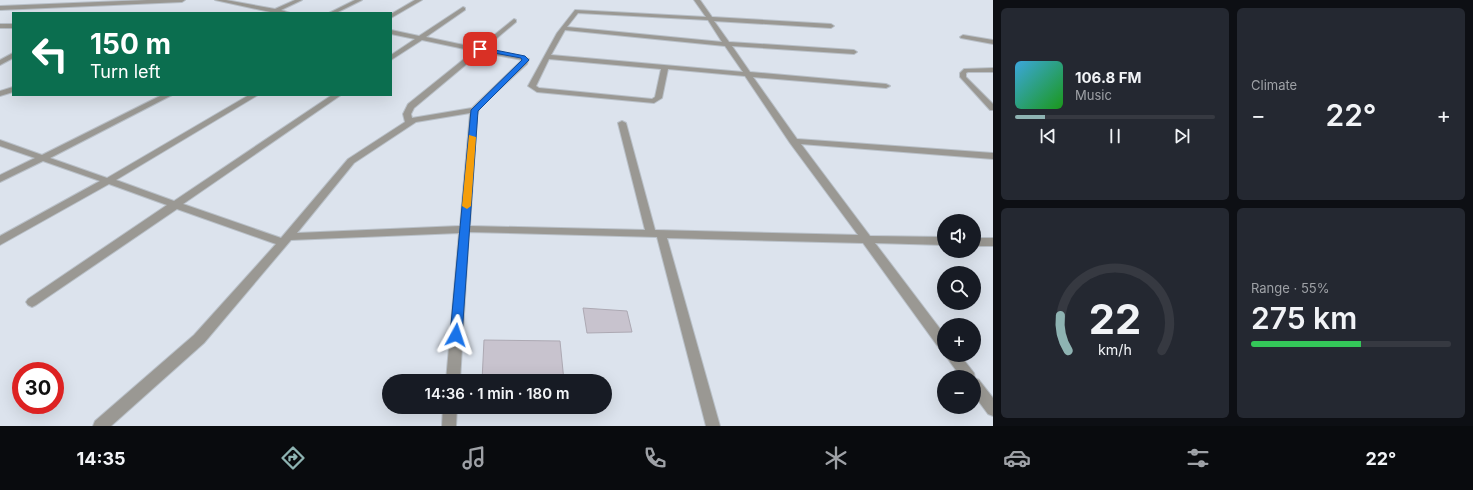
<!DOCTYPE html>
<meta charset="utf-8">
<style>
:root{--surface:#171b24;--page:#242831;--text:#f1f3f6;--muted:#9ea1a6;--line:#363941;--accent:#8eb3b2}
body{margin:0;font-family:Inter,sans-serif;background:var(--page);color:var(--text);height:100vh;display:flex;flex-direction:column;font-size:15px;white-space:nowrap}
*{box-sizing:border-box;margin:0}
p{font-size:13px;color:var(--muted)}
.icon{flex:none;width:22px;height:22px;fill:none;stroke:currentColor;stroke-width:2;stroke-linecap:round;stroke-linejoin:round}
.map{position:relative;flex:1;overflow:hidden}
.sheet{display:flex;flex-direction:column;gap:8px;padding:8px;background:#0d0f14;width:480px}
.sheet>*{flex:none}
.top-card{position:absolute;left:12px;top:12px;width:380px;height:84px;border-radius:0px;box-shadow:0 4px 16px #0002;background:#0b6e4f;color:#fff;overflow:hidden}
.controls{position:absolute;left:937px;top:214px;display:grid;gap:8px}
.controls a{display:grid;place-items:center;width:44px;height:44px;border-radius:50%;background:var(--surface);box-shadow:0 4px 16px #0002;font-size:20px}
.speed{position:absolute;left:12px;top:362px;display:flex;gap:8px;font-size:20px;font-weight:700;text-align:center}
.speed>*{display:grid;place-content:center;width:52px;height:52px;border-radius:50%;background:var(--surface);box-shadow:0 4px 16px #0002;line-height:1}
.speed .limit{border:6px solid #d22;background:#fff;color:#111}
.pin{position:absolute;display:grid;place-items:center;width:34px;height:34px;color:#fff;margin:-17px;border-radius:8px;box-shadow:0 2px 6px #0006}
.me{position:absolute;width:44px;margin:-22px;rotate:5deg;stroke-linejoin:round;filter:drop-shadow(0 0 3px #0008)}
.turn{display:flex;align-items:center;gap:14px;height:84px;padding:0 12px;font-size:18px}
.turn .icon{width:52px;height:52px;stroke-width:2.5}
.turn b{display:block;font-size:28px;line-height:34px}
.big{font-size:30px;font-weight:600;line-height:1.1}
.sheet .widget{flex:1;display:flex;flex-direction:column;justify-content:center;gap:6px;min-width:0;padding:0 14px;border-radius:6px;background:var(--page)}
.sheet .dial{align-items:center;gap:0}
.dial svg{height:104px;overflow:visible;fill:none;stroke:var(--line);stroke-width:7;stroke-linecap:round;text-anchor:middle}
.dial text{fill:var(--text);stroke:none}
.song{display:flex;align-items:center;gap:12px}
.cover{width:48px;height:48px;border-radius:6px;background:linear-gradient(135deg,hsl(200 70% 55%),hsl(120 70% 35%))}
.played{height:4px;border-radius:2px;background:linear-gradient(90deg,var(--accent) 15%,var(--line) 15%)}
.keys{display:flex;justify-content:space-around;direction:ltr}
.heat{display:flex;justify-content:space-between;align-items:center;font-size:22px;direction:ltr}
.charge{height:6px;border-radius:3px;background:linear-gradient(90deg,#34c759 55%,var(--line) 0)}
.sheet .tiles{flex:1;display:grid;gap:8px;grid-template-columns:repeat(2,1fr)}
.trip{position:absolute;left:382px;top:374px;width:230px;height:40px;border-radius:20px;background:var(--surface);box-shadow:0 4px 16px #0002;font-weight:600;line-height:40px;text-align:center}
.dock{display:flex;height:64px;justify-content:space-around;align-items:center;background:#090b0e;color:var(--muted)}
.dock .icon{width:28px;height:28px}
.dock .active{color:var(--accent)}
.dock b{font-size:18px;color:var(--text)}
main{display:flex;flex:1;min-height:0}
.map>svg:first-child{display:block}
.building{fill:#c8c3ce;stroke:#ada9b3}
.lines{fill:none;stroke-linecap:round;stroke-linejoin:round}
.minor-casing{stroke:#b9c0c8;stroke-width:2}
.minor{fill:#9a9893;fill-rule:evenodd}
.route{fill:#1a73e8;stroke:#114b97}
.slow{fill:#f59e0b}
</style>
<main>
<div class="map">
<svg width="993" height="426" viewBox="0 0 993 426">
<rect width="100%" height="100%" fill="#dce3ed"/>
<g class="building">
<path d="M 583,308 L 627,311 L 632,332 L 587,333 Z"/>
<path d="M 484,340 L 560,341 L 564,381 L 482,381 Z"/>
</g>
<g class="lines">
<defs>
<g id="minor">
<path d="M 147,0 L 185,0 L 182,2 L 0,10 L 0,6 Z"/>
<path d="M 215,0 L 226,0 L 275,9 L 295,0 L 302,0 L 281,10 L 290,13 L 275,13 Z"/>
<path d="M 355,0 L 362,0 L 336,13 L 329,13 Z"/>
<path d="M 415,0 L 422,0 L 391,18 L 391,14 Z"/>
<path d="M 694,0 L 700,0 L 712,17 L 831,24 L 834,26 L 831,28 L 714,21 L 729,42 L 854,50 L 857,52 L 854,54 L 732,46 L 750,72 L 886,84 L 890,86 L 886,88 L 753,77 L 797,139 L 993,153 L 993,159 L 801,144 L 870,236 L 944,237 L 944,245 L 875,243 L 944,334 L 944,349 L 939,348 L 863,243 L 667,238 L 720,426 L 706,426 L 657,237 L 469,232 L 460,381 L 446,381 L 459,233 L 291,240 L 204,343 L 111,426 L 93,426 L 95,421 L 194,335 L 276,244 L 177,209 L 36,305 L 32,307 L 28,305 L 26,302 L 28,299 L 167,205 L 109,184 L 0,245 L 0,236 L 100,181 L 43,161 L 0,182 L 0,175 L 35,158 L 0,146 L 0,140 L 42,155 L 162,95 L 172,95 L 50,158 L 107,178 L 249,95 L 258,95 L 116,180 L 174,201 L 332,95 L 341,95 L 183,204 L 281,238 L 348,159 L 405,122 L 403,114 L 408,104 L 474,51 L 422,40 L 391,60 L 391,55 L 415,39 L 391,34 L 391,30 L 419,36 L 463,7 L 465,8 L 465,10 L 426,37 L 478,48 L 514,19 L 516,20 L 516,22 L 484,49 L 529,59 L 527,64 L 480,107 L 477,115 L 470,226 L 645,230 L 618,123 L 622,121 L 626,123 L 655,230 L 858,235 L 790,143 L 745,76 L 668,69 L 662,98 L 654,103 L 537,92 L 528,86 L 557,33 L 575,10 L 706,17 ZM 578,13 L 708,20 L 722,42 L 567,27 ZM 565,30 L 725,46 L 743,72 L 551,55 ZM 481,52 L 522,60 L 472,108 L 412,118 L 411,114 L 414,108 ZM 549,59 L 661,69 L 655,97 L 652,99 L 539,88 L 536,86 ZM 470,113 L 460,226 L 297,233 L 354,163 L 416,122 Z"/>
<rect x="0" y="24" width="13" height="4"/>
<path d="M 963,35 L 993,40 L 993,44 L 961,38 L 960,37 Z"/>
<path d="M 13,53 L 13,58 L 0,65 L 0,60 Z"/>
<path d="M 993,68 L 993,72 L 968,72 L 966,73 L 966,77 L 993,104 L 993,110 L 990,110 L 960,77 L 960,73 L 964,69 Z"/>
<path d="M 13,87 L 13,92 L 0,96 L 0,91 Z"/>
<rect x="974" y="238" width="19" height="8"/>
<path d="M 945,355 L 960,355 L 974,373 L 975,378 L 979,380 L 993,398 L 993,416 L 988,414 L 974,395 L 974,377 L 961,377 Z"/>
<path d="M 443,407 L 457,407 L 456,426 L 442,426 Z"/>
</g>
</defs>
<use href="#minor" class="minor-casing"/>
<use href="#minor" class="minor"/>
</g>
<path class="route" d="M 480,47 L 525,56 L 529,60 L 478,111 L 462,335 L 460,339 L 452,339 L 450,335 L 471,110 L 522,60 L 521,58 L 478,50 Z"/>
<path class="slow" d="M 469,135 L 476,137 L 471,206 L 467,209 L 462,206 Z"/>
</svg>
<div class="controls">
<a><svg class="icon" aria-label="sound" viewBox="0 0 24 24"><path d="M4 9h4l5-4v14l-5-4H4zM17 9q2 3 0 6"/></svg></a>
<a><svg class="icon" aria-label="search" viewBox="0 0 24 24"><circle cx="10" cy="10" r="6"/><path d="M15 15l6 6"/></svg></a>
<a>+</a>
<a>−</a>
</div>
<div class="speed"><div class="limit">30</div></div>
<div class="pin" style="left:480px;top:49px;background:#d93025"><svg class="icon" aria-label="arrive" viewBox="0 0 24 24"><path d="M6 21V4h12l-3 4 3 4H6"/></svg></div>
<svg class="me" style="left:456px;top:335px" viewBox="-20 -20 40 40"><path d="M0-17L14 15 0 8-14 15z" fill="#1a73e8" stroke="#fff" stroke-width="4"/></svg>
<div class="trip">14:36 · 1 min · 180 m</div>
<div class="top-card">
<div class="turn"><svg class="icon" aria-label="left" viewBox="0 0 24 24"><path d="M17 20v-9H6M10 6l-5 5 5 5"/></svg><div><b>150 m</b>Turn left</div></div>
</div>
</div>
<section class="sheet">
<div class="tiles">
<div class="widget">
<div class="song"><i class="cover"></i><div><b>106.8 FM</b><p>Music</p></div></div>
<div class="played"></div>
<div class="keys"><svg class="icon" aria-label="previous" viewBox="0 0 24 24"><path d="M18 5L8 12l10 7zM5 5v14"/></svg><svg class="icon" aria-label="pause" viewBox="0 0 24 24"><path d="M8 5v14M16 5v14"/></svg><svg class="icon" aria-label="next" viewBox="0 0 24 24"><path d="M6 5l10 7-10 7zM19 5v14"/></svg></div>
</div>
<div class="widget"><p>Climate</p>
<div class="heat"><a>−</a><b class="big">22°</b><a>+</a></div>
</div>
<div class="widget dial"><svg viewBox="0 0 100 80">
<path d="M14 69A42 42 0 1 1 86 69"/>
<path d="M14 69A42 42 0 0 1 8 42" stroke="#8eb3b2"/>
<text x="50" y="56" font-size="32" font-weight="700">22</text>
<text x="50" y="72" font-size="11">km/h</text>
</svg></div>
<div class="widget"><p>Range · 55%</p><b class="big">275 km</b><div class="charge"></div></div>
</div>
</section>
</main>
<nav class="dock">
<b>14:35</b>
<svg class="icon active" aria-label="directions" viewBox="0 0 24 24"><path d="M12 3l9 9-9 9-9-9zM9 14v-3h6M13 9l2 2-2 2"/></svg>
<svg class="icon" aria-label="music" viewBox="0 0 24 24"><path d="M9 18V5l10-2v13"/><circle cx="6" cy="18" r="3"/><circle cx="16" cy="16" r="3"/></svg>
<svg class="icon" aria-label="phone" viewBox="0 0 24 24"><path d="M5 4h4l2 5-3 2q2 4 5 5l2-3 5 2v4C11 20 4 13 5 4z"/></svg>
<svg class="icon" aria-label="climate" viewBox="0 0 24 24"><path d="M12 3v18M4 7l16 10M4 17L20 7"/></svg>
<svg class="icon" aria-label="car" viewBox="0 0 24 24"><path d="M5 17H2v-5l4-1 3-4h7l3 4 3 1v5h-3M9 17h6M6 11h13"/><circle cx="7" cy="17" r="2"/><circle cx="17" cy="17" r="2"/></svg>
<svg class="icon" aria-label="filters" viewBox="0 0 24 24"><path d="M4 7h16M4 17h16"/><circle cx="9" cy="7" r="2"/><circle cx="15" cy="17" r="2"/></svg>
<b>22°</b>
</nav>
